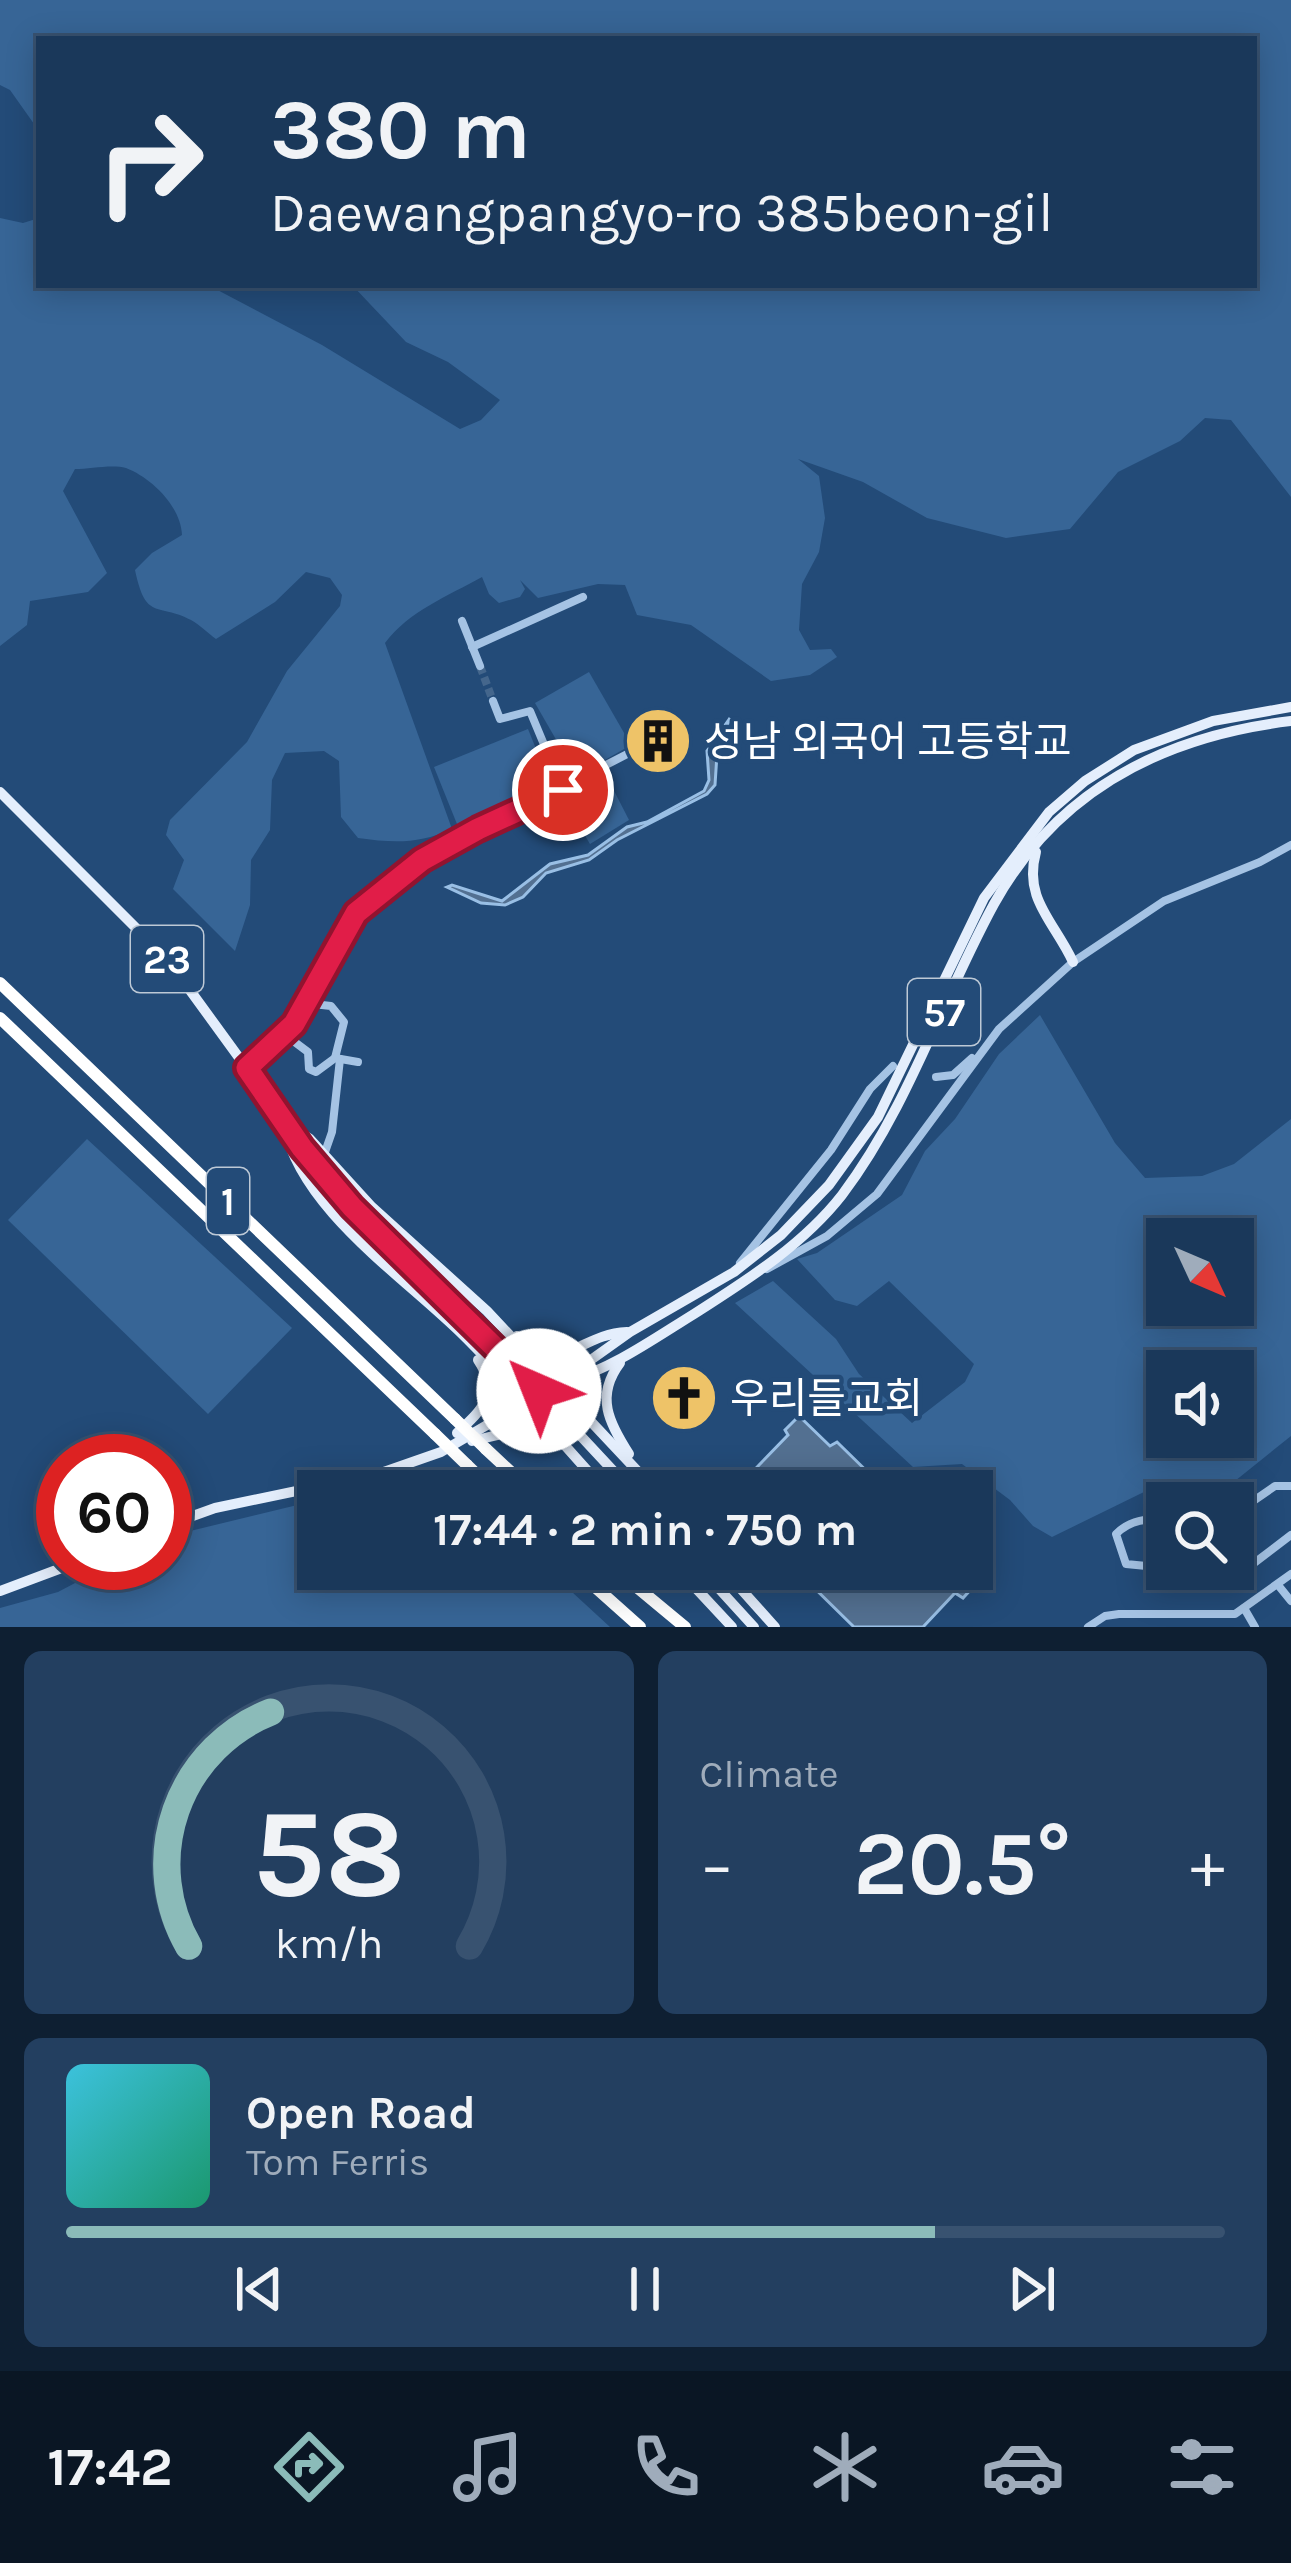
<!DOCTYPE html>
<meta charset="utf-8">
<style>
:root{--surface:#1a385a;--page:#233f60;--text:#f1f3f6;--muted:#9facbb;--line:#385270;--accent:#8bbbb9}
body{margin:0;font-family:Karla,"Noto Sans KR",sans-serif;background:var(--page);color:var(--text);height:100vh;display:flex;flex-direction:column;font-size:45px;white-space:nowrap}
*{box-sizing:border-box;margin:0}
p{font-size:39px;color:var(--muted)}
.icon{flex:none;width:66px;height:66px;fill:none;stroke:currentColor;stroke-width:2;stroke-linecap:round;stroke-linejoin:round}
.map{position:relative;height:1627px;overflow:hidden}
.sheet{display:flex;flex-direction:column;gap:24px;padding:24px;background:#0e1f32;flex:1}
.sheet>*{flex:none}
.hud{position:absolute;left:36px;top:36px;width:1221px;height:252px;border-radius:0px;box-shadow:0 6px 30px #0003,0 0 0 3px var(--line);background:#1a385a;color:var(--text);overflow:hidden}
.needle{width:78px;rotate:134deg}
.buttons{position:absolute;left:1146px;top:1218px;display:grid;gap:24px}
.buttons a{display:grid;place-items:center;width:108px;height:108px;border-radius:0px;background:var(--surface);box-shadow:0 6px 30px #0003,0 0 0 3px var(--line);font-size:60px}
.speed{position:absolute;left:36px;top:1434px;display:flex;gap:24px;font-size:60px;font-weight:700;text-align:center}
.speed>*{display:grid;place-content:center;width:156px;height:156px;border-radius:50%;background:var(--surface);box-shadow:0 6px 30px #0003,0 0 0 3px var(--line);line-height:1}
.speed .limit{border:18px solid #d22;background:#fff;color:#111}
.pin{position:absolute;display:grid;place-items:center;width:102px;height:102px;color:#fff;margin:-51px;border:6px solid #fff;border-radius:50%;box-shadow:0 3px 12px #0007}
.me{position:absolute;width:132px;margin:-66px;rotate:316deg;stroke-linejoin:round;filter:drop-shadow(0 0 9px #0008)}
.turn{display:flex;align-items:center;gap:42px;height:252px;padding:0 36px;font-size:54px}
.turn .icon{width:156px;height:156px;stroke-width:2.5}
.turn b{display:block;font-size:84px;line-height:102px}
.big{font-size:90px;font-weight:700;line-height:1.1}
.sheet .tile{flex:1;display:flex;flex-direction:column;justify-content:center;gap:18px;min-width:0;padding:0 42px;border-radius:18px;background:var(--page)}
.sheet .dial{align-items:center;gap:0}
.dial svg{height:312px;overflow:visible;fill:none;stroke:var(--line);stroke-width:7;stroke-linecap:round;text-anchor:middle}
.dial text{fill:var(--text);stroke:none}
.song{display:flex;align-items:center;gap:36px}
.cover{width:144px;height:144px;border-radius:18px;background:linear-gradient(135deg,hsl(190 70% 55%),hsl(160 70% 35%))}
.played{height:12px;border-radius:6px;background:linear-gradient(90deg,var(--accent) 75%,var(--line) 75%)}
.keys{display:flex;justify-content:space-around;direction:ltr}
.heat{display:flex;justify-content:space-between;align-items:center;font-size:66px;direction:ltr}
.sheet .tiles{flex:1;display:grid;gap:24px;grid-template-columns:1fr 1fr}
.tile:last-child{grid-column:span 2}
.trip{position:absolute;left:297px;top:1470px;width:696px;height:120px;border-radius:0px;background:var(--surface);box-shadow:0 6px 30px #0003,0 0 0 3px var(--line);font-weight:700;line-height:120px;text-align:center}
.tab-bar{display:flex;height:192px;justify-content:space-around;align-items:center;background:#0a1624;color:var(--muted)}
.tab-bar .icon{width:84px;height:84px}
.tab-bar .on{color:var(--accent)}
.tab-bar b{font-size:54px;color:var(--text)}
.map>svg:first-child{display:block}
.green{fill:#376596;fill-rule:evenodd}
.water{fill:#537091;stroke:#99bfe5;stroke-width:3}
.lines{fill:none;stroke-linecap:round;stroke-linejoin:round}
.minor-tunnel{stroke:#44668c;stroke-width:8;stroke-dasharray:8 4;stroke-linecap:butt}
.minor{stroke:#a5c3e4;stroke-width:8}
.major{stroke:#e4eefc;stroke-width:10}
.highway{stroke:#fff;stroke-width:12}
.major-bridge{stroke:#e4eefc;stroke-width:10}
.highway-bridge{stroke:#fff;stroke-width:12}
.route-casing{stroke:#92132f;stroke-width:30}
.route{stroke:#e11d48;stroke-width:21}
.labels{text-anchor:middle;stroke-width:9;stroke-linejoin:round;paint-order:stroke}
.shield{fill:#234b78;stroke:#bdc9d6;stroke-width:3}
.shield-label{font-size:39px;font-weight:bold;fill:#fff}
.poi-label{font-size:42px;fill:#fff;stroke:#234b78;text-anchor:start}
</style>
<div class="map">
<svg width="1291" height="1627" viewBox="0 0 1291 1627">
<rect width="100%" height="100%" fill="#234b78"/>
<g class="green">
<path d="M 0,0 L 1291,0 L 1291,497 L 1231,420 L 1205,418 L 1180,441 L 1118,472 L 1070,529 L 1006,538 L 927,518 L 863,482 L 798,459 L 819,476 L 825,518 L 819,552 L 802,584 L 799,630 L 810,650 L 831,649 L 837,657 L 810,675 L 771,681 L 691,625 L 637,615 L 625,585 L 598,584 L 538,598 L 520,580 L 525,589 L 520,597 L 499,603 L 489,594 L 482,577 C 448,596 409,611 385,643 L 452,829 C 419,844 394,843 358,838 L 341,817 L 339,761 L 324,751 L 285,753 L 272,780 L 270,830 L 251,860 L 250,905 L 235,951 L 173,889 L 184,860 L 166,835 L 170,820 L 247,742 L 287,671 L 340,606 L 342,595 L 330,578 L 306,572 L 275,602 L 216,639 C 208,633 200,625 191,620 C 157,602 146,622 135,570 L 152,553 L 182,535 C 181,507 152,478 126,468 C 112,464 90,469 75,469 L 63,491 L 107,573 L 88,592 L 30,601 L 27,625 L 0,646 L 0,218 L 23,223 L 39,218 L 39,285 L 208,285 L 322,345 L 460,429 L 481,420 L 500,400 L 448,362 L 406,342 L 352,285 L 1254,285 L 1254,39 L 39,39 L 39,131 L 10,90 L 0,85 Z"/>
<path d="M 589,672 L 631,745 L 577,776 L 535,703 Z"/>
<path d="M 528,729 L 553,791 L 459,829 L 434,767 Z"/>
<path d="M 609,781 L 629,820 L 590,844 L 567,806 Z"/>
<path d="M 1040,1015 L 1115,1143 L 1145,1178 L 1202,1176 L 1234,1164 L 1291,1119 L 1291,1436 L 1230,1485 L 1146,1491 L 1052,1537 L 1033,1526 L 1010,1500 L 962,1464 L 913,1467 L 735,1303 L 773,1281 L 836,1339 L 859,1374 L 912,1423 L 965,1382 L 974,1364 L 889,1281 L 857,1306 L 835,1300 L 797,1259 L 817,1253 L 902,1195 L 925,1151 L 955,1119 L 999,1054 ZM 1167,1239 L 1233,1239 L 1233,1305 L 1167,1305 ZM 1167,1371 L 1233,1371 L 1233,1437 L 1167,1437 Z"/>
<path d="M 87,1139 L 292,1328 L 208,1414 L 8,1220 Z"/>
<path d="M 318,1500 L 318,1569 L 547,1569 L 610,1627 L 0,1627 L 0,1608 L 58,1592 L 113,1563 L 165,1563 L 165,1541 L 186,1532 Z"/>
</g>
<g class="water">
<path d="M 730,718 L 717,754 L 715,785 L 707,794 L 617,840 L 589,860 L 546,873 L 523,897 L 505,905 L 481,903 L 447,887 L 452,885 L 502,901 L 550,864 L 588,855 L 627,827 L 647,822 L 704,791 L 709,780 L 707,751 Z"/>
<path d="M 799,1416 L 830,1446 L 837,1442 L 887,1491 L 734,1491 L 788,1435 L 785,1430 Z"/>
<path d="M 795,1569 L 957,1569 L 974,1586 L 963,1598 L 955,1593 L 923,1627 L 854,1627 Z"/>
</g>
<g class="lines">
<path class="minor-tunnel" d="M 480,666 L 493,701"/>
<g class="minor">
<path d="M 462,621 L 480,666"/>
<path d="M 472,647 L 583,597"/>
<path d="M 493,701 L 500,719 L 530,711 L 563,790"/>
<path d="M 304,1003 L 331,1006 L 344,1022 L 335,1058"/>
<path d="M 284,1034 L 308,1052 L 309,1069 L 316,1072 L 335,1058 L 358,1062"/>
<path d="M 247,1068 L 294,1024 L 356,913 L 422,860 L 635,750"/>
<path d="M 936,1077 L 953,1075 L 972,1058"/>
<path d="M 324,1155 L 332,1132 L 340,1059"/>
<path d="M 740,1263 L 831,1150 L 870,1089 L 893,1066"/>
<path d="M 767,1269 L 827,1236 L 877,1194 L 999,1029 L 1073,962 L 1164,901 L 1260,862 L 1291,845"/>
<path d="M 1233,1515 L 1275,1486 L 1291,1486"/>
<path d="M 1167,1519 C 1147,1519 1131,1519 1116,1534 L 1126,1564 L 1167,1568"/>
<path d="M 1187,1569 L 1241,1573 L 1291,1535"/>
<path d="M 1278,1585 L 1291,1601"/>
<path d="M 1244,1608 L 1255,1627"/>
<path d="M 1088,1627 L 1105,1616 L 1119,1614 L 1235,1614 L 1291,1574"/>
</g>
<g class="major">
<path d="M 0,792 L 168,960 L 323,1173 L 370,1226 L 435,1287"/>
<path d="M 1036,852 C 1023,899 1054,921 1073,962"/>
<path d="M 284,1125 C 301,1209 402,1275 462,1334 C 512,1383 558,1439 606,1491"/>
<path d="M 290,1126 L 310,1139 L 372,1207 L 487,1311 L 644,1478"/>
<path d="M 517,1336 C 573,1374 575,1335 627,1332"/>
<path d="M 620,1363 C 595,1396 609,1423 629,1454"/>
<path d="M 566,1382 C 613,1368 652,1340 694,1314 C 747,1280 803,1245 842,1195 C 909,1106 941,1001 994,904 C 1058,789 1165,736 1291,721"/>
<path d="M 457,1433 C 483,1409 500,1393 478,1360"/>
<path d="M 472,1441 L 524,1429 L 553,1438"/>
<path d="M 165,1526 L 215,1508 L 378,1474 L 441,1452 L 557,1384 L 630,1332 L 734,1272 L 781,1235 L 829,1185 L 878,1117 L 984,898 L 1049,812 L 1085,781 L 1134,750 L 1213,721 L 1291,707"/>
<path d="M 678,1569 L 732,1627"/>
<path d="M 701,1569 L 754,1627"/>
<path d="M 723,1569 L 775,1627"/>
<path d="M 0,1591 L 75,1563"/>
</g>
<g class="highway">
<path d="M 0,983 L 455,1419"/>
<path d="M 0,1018 L 435,1434"/>
<path d="M 486,1449 L 531,1491"/>
<path d="M 467,1465 L 494,1491"/>
<path d="M 575,1569 L 640,1627"/>
<path d="M 615,1569 L 685,1627"/>
</g>
<path class="major-bridge" d="M 435,1287 L 508,1358 L 632,1491"/>
<g class="highway-bridge">
<path d="M 455,1419 L 486,1449"/>
<path d="M 435,1434 L 467,1465"/>
</g>
</g>
<g class="lines">
<defs>
<path id="route" d="M 539,1391 L 352,1207 L 302,1148 L 247,1068 L 294,1024 L 356,913 L 422,860 L 478,829 L 563,790"/>
</defs>
<use href="#route" class="route-casing"/>
<use href="#route" class="route"/>
</g>
<defs>
<symbol id="building-disc" viewBox="-11 -11 22 22"><circle r="9.5" fill="#eec368" stroke="#234b78"/><path d="M-4-6H4V6H1V3H-1V6H-4ZM-2.5-4.3h1.7v1.8h-1.7ZM.8-4.3h1.7v1.8H.8ZM-2.5-1h1.7V.8h-1.7ZM.8-1h1.7V.8H.8Z" fill="#111"/></symbol>
<symbol id="church-disc" viewBox="-11 -11 22 22"><circle r="9.5" fill="#eec368" stroke="#234b78"/><path d="M-1.2-6h2.4v3.5h3.3v2.4h-3.3V6h-2.4V-.1h-3.3v-2.4h3.3Z" fill="#111"/></symbol>
</defs>
<g fill-rule="evenodd">
<use href="#building-disc" x="620" y="703" width="76" height="76"/>
<use href="#church-disc" x="646" y="1360" width="76" height="76"/>
</g>
<g class="labels">
<g class="shield">
<rect x="131" y="926" width="72" height="66" rx="9"/>
<rect x="908" y="979" width="72" height="66" rx="9"/>
<rect x="207" y="1168" width="42" height="66" rx="9"/>
</g>
<g class="shield-label">
<text x="167" y="973">23</text>
<text x="944" y="1026">57</text>
<text x="228" y="1215">1</text>
</g>
<g class="poi-label">
<text x="704" y="756">성남 외국어 고등학교</text>
<text x="730" y="1413">우리들교회</text>
</g>
</g>
</svg>
<div class="buttons">
<a><svg class="needle" viewBox="-14 -14 28 28"><path d="M0-13l5 13h-10z" fill="#e53935"/><path d="M0 13l5-13h-10z" fill="#9facbb"/></svg></a>
<a><svg class="icon" aria-label="sound" viewBox="0 0 24 24"><path d="M4 9h4l5-4v14l-5-4H4zM17 9q2 3 0 6"/></svg></a>
<a><svg class="icon" aria-label="search" viewBox="0 0 24 24"><circle cx="10" cy="10" r="6"/><path d="M15 15l6 6"/></svg></a>
</div>
<div class="speed"><div class="limit">60</div></div>
<div class="pin" style="left:563px;top:790px;background:#d93025"><svg class="icon" aria-label="arrive" viewBox="0 0 24 24"><path d="M6 21V4h12l-3 4 3 4H6"/></svg></div>
<svg class="me" style="left:539px;top:1391px" viewBox="-20 -20 40 40"><circle r="19" fill="#fff"/><path d="M0-13L10 11 0 6-10 11z" fill="#e11d48"/></svg>
<div class="trip">17:44 · 2 min · 750 m</div>
<div class="hud">
<div class="turn"><svg class="icon" aria-label="right" viewBox="0 0 24 24"><path d="M7 20v-9h11M14 6l5 5-5 5"/></svg><div><b>380 m</b>Daewangpangyo-ro 385beon-gil</div></div>
</div>
</div>
<section class="sheet">
<div class="tiles">
<div class="tile dial"><svg viewBox="0 0 100 80">
<path d="M14 69A42 42 0 1 1 86 69"/>
<path d="M14 69A42 42 0 0 1 35 9" stroke="#8bbbb9"/>
<text x="50" y="56" font-size="32" font-weight="700">58</text>
<text x="50" y="72" font-size="11">km/h</text>
</svg></div>
<div class="tile"><p>Climate</p>
<div class="heat"><a>−</a><b class="big">20.5°</b><a>+</a></div>
</div>
<div class="tile">
<div class="song"><i class="cover"></i><div><b>Open Road</b><p>Tom Ferris</p></div></div>
<div class="played"></div>
<div class="keys"><svg class="icon" aria-label="previous" viewBox="0 0 24 24"><path d="M18 5L8 12l10 7zM5 5v14"/></svg><svg class="icon" aria-label="pause" viewBox="0 0 24 24"><path d="M8 5v14M16 5v14"/></svg><svg class="icon" aria-label="next" viewBox="0 0 24 24"><path d="M6 5l10 7-10 7zM19 5v14"/></svg></div>
</div>
</div>
</section>
<nav class="tab-bar">
<b>17:42</b>
<svg class="icon on" aria-label="directions" viewBox="0 0 24 24"><path d="M12 3l9 9-9 9-9-9zM9 14v-3h6M13 9l2 2-2 2"/></svg>
<svg class="icon" aria-label="music" viewBox="0 0 24 24"><path d="M9 18V5l10-2v13"/><circle cx="6" cy="18" r="3"/><circle cx="16" cy="16" r="3"/></svg>
<svg class="icon" aria-label="phone" viewBox="0 0 24 24"><path d="M5 4h4l2 5-3 2q2 4 5 5l2-3 5 2v4C11 20 4 13 5 4z"/></svg>
<svg class="icon" aria-label="climate" viewBox="0 0 24 24"><path d="M12 3v18M4 7l16 10M4 17L20 7"/></svg>
<svg class="icon" aria-label="car" viewBox="0 0 24 24"><path d="M5 17H2v-5l4-1 3-4h7l3 4 3 1v5h-3M9 17h6M6 11h13"/><circle cx="7" cy="17" r="2"/><circle cx="17" cy="17" r="2"/></svg>
<svg class="icon" aria-label="filters" viewBox="0 0 24 24"><path d="M4 7h16M4 17h16"/><circle cx="9" cy="7" r="2"/><circle cx="15" cy="17" r="2"/></svg>
</nav>
